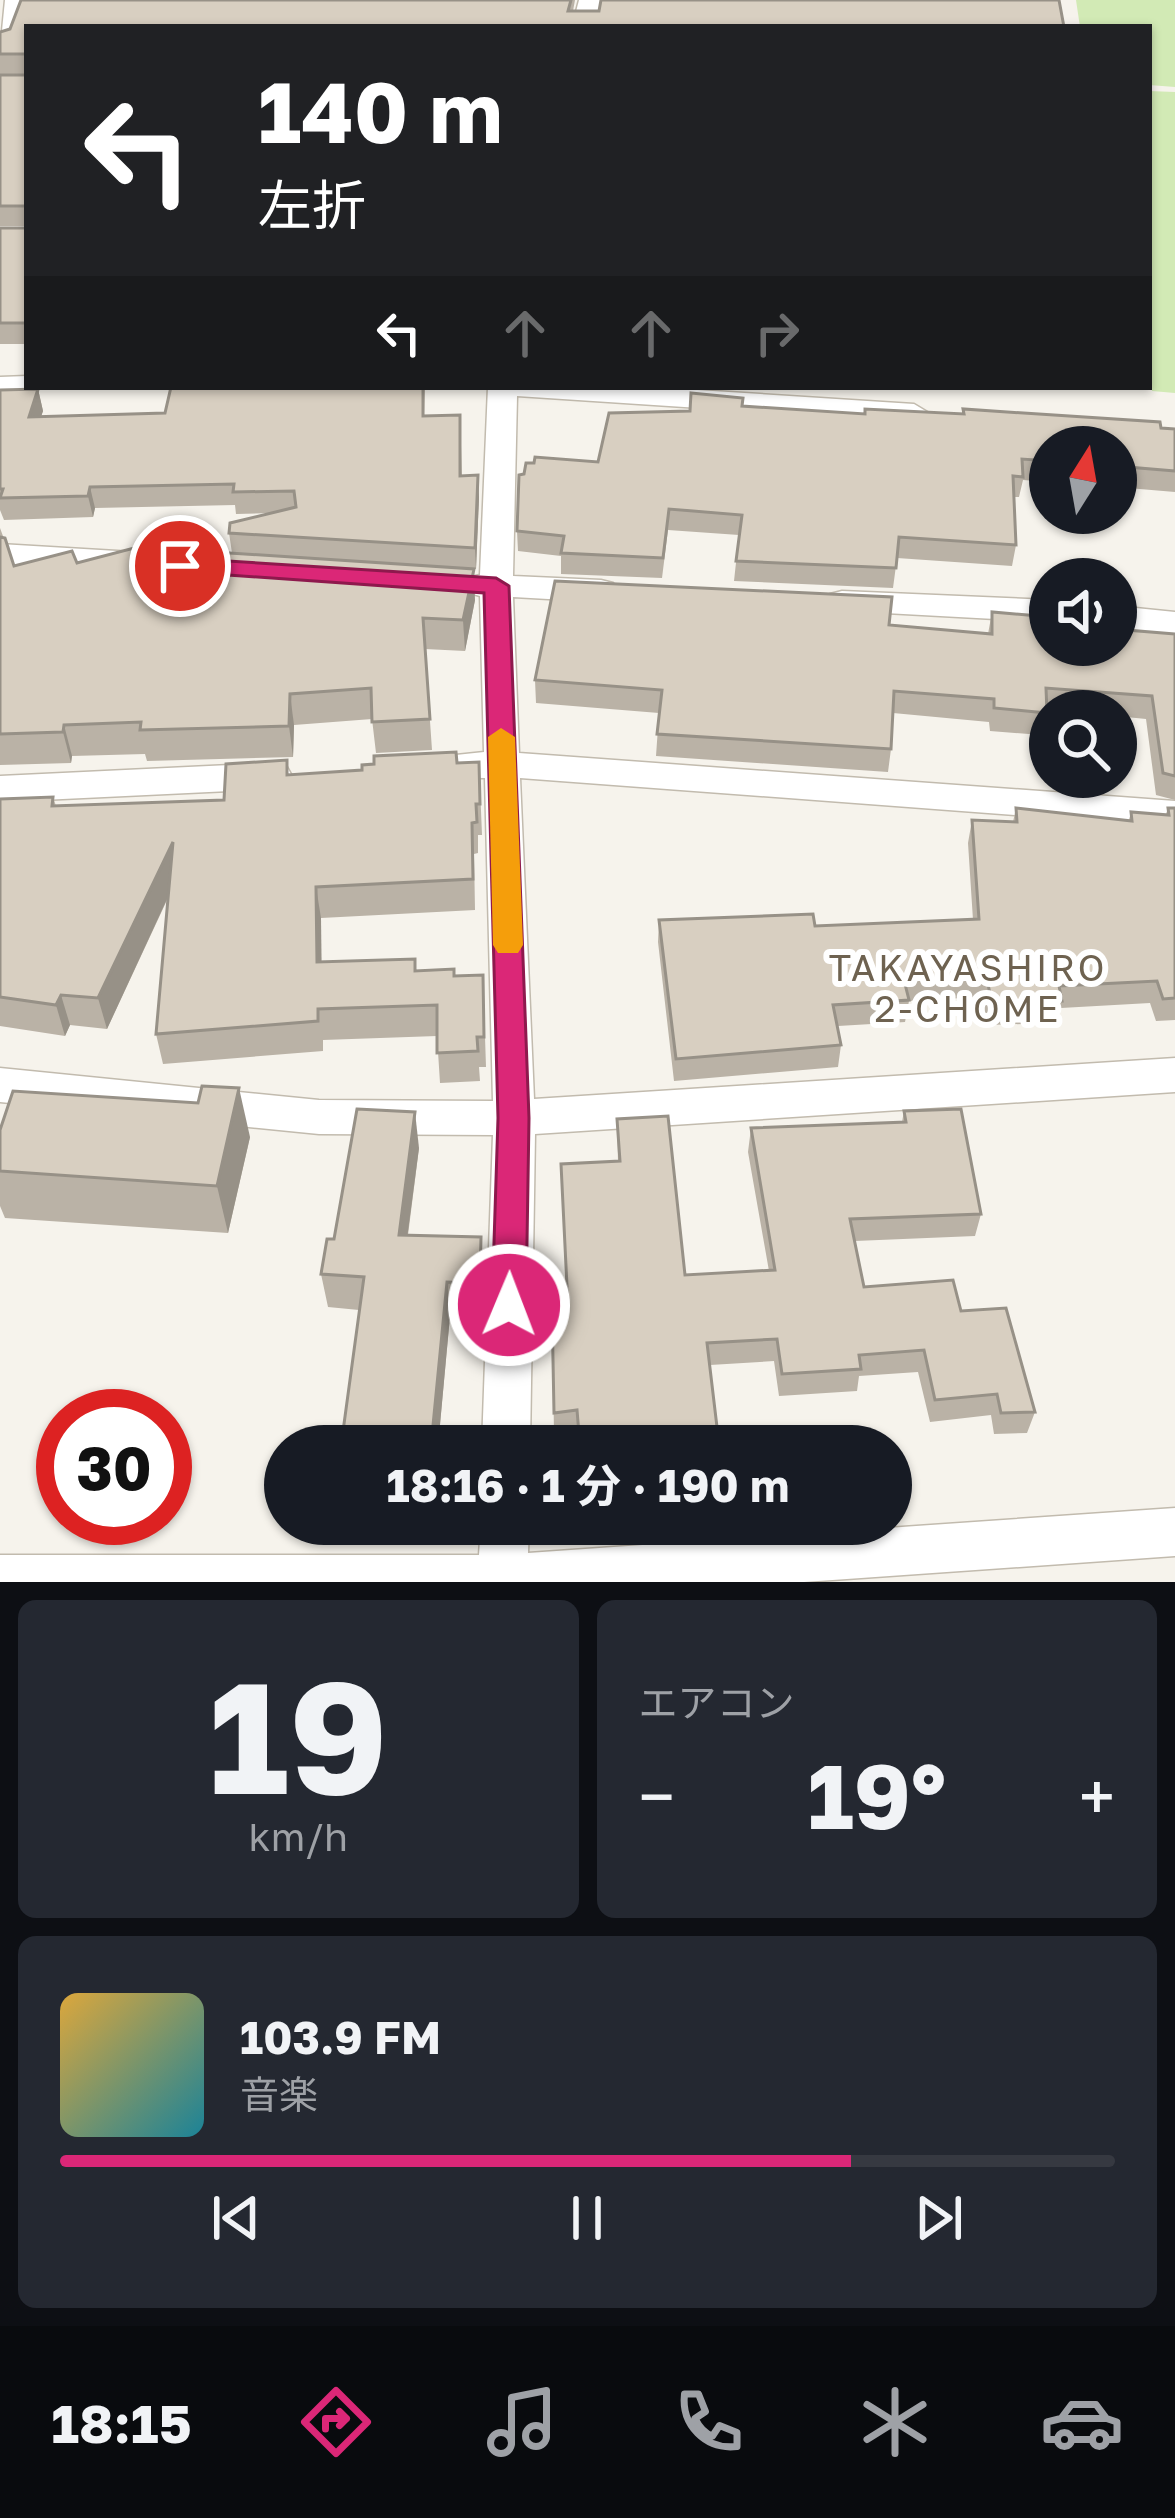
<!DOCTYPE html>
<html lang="ja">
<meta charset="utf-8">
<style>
:root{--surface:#171b24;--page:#242831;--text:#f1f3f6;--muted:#9ea1a6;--line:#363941;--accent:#db2777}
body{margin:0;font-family:"Golos Text","Noto Sans JP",sans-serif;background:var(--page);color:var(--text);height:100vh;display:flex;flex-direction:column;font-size:45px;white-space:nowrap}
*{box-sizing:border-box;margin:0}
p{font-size:39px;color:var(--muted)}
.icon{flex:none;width:66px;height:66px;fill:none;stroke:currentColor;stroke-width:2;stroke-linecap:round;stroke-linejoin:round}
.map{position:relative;height:1582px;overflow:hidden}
.panel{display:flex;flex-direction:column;gap:18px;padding:18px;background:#0d0f14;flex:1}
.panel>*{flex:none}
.banner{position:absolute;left:24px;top:24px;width:1128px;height:366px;border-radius:0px;box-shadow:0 3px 9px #0004;background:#202124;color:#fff;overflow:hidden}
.needle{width:78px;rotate:11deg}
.tools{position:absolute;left:1029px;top:426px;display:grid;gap:24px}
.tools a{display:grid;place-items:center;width:108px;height:108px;border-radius:50%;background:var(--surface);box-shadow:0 3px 9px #0004;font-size:60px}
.speed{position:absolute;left:36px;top:1389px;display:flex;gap:24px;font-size:60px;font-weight:700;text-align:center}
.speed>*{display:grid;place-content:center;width:156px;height:156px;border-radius:50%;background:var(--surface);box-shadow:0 3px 9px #0004;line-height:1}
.speed .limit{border:18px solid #d22;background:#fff;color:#111}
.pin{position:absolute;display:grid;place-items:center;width:102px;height:102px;color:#fff;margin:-51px;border:6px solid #fff;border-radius:50%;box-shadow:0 3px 12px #0007}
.me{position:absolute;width:132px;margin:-66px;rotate:1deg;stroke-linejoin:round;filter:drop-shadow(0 0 9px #0008)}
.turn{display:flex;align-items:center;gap:42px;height:252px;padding:0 36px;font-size:54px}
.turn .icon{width:156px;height:156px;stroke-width:2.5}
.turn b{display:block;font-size:84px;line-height:102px}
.lanes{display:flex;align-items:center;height:114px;padding:0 36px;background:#0003;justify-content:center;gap:60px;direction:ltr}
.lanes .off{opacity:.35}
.big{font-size:90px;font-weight:700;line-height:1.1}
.panel .card{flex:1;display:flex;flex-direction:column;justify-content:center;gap:18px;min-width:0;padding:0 42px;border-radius:18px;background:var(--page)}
.panel .dial{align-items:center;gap:0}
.dial b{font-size:156px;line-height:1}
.song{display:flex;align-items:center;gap:36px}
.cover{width:144px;height:144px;border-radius:18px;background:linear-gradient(135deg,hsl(40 70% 55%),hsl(190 70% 35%))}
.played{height:12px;border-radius:6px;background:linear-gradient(90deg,var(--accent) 75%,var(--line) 75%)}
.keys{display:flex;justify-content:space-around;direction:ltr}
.heat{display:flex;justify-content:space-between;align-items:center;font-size:66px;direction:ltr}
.panel .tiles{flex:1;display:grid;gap:18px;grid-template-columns:1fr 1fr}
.card:last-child{grid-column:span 2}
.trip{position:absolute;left:264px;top:1425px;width:648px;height:120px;border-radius:60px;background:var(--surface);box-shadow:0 3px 9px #0004;font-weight:700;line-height:120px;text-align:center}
.tabs{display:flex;height:192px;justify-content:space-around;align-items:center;background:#090b0e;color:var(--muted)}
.tabs .icon{width:84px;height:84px}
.tabs .current{color:var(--accent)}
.tabs b{font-size:54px;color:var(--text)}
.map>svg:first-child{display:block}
.green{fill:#d2eab5}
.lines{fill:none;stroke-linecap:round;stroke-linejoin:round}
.street-casing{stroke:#c2bbae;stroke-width:3}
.street{fill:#fff;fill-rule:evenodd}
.wall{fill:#bab2a6}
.shaded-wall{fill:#979187}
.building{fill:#d8cfc1;stroke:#979187;stroke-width:3}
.route{fill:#db2777;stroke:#8e194d;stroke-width:3}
.slow{fill:#f59e0b}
.labels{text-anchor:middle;stroke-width:12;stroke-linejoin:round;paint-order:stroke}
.neighbourhood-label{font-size:36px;letter-spacing:3px;fill:#6e6250;stroke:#fff}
</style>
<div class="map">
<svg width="1175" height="1582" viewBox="0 0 1175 1582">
<rect width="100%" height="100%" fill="#f6f3ec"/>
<g class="green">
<path d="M 1076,0 L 1175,0 L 1175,87 L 1149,85 L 1149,27 L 1080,27 Z"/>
<path d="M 1149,91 L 1175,92 L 1175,393 L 1152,391 L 1149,368 Z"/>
</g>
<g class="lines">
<defs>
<g id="street">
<path d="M 5,0 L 27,0 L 12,44 L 0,51 Z"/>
<path d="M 579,0 L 601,0 L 596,27 L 572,27 Z"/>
<path d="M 27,376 L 27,387 L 40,387 L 37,391 L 0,395 L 0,377 Z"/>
<path d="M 488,387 L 650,387 L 914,404 L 929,413 L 914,422 L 517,396 L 513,576 L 601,580 L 613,583 L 617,591 L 613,599 L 601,602 L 513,597 L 519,753 L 1175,801 L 1175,827 L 520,778 L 534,1099 L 1175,1058 L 1175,1092 L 535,1134 L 530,1446 L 482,1446 L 493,1135 L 319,1134 L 0,1102 L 0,1068 L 319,1100 L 493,1101 L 485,778 L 418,777 L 413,768 L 418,759 L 484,752 L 480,596 L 466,592 L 461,585 L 466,578 L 480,575 Z"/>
<path d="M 0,544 L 134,552 L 150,562 L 134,572 L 0,564 Z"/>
<path d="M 842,591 L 1050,600 L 1050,622 L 830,610 L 826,602 L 830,594 Z"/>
<path d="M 1116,606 L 1175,612 L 1175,634 L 1116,628 Z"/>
<path d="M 274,763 L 287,767 L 292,776 L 287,785 L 274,789 L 0,802 L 0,776 Z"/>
<path d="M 1175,1508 L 1175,1556 L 804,1582 L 0,1582 L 0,1555 L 479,1555 L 481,1524 L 529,1524 L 528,1553 Z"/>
</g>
</defs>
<use href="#street" class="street-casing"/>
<use href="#street" class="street"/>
</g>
<g class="wall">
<path d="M 21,0 L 575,0 L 573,11 L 599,11 L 601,0 L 1059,0 L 1064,27 L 27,27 L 27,344 L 0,344 L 0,228 L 26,228 L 26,226 L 0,226 L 0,75 L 26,75 L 0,74 L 0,32 L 10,29 Z"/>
<path d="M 425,387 L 424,416 L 460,415 L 462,476 L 479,497 L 476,569 L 418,566 L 475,600 L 465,651 L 425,649 L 432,750 L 376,753 L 372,719 L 294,725 L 293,757 L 147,761 L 145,754 L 72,756 L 71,763 L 0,765 L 0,528 L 14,566 L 77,563 L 232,553 L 229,533 L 271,513 L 236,514 L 235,505 L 95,508 L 93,517 L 4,520 L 0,510 L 0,390 L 38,389 L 43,411 L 41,416 L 165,413 Z"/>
<path d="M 743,406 L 865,414 L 1175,429 L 1175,492 L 1116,487 L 1116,447 L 1050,447 L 1050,482 L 1023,480 L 1019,497 L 1014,497 L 1016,545 L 1012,566 L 897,558 L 893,588 L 734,581 L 739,535 L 668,530 L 662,578 L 561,574 L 561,556 L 518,551 L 517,531 L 598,462 L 690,411 Z"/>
<path d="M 992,612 L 1127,630 L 1175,634 L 1175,800 L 1156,795 L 1146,719 L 1116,716 L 1116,711 L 1047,711 L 1042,735 L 990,731 L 989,722 L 893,713 L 891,749 L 888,772 L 656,756 L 659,713 L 536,703 L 535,680 L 889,625 L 988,634 Z"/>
<path d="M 479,762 L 482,835 L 478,835 L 478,853 L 474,854 L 475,910 L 321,918 L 321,962 L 454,976 L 483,975 L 486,1067 L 479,1067 L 480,1081 L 440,1083 L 437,1036 L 323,1040 L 323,1051 L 163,1064 L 156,1034 L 168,898 L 107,1029 L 70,1025 L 65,1036 L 0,1026 L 0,799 L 53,797 L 56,806 L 224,800 L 289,775 Z"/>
<path d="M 1016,808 L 1129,820 L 1131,812 L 1166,814 L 1168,808 L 1175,808 L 1175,1020 L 1156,1021 L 1150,1003 L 1061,1008 L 1056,1023 L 987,1025 L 981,997 L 909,1001 L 905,1022 L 838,1026 L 841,1045 L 838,1067 L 674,1081 L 658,942 L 659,920 L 815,926 L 973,920 L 968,843 L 972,820 L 1013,822 Z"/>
<path d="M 904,1111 L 981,1214 L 975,1236 L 855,1241 L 864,1287 L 961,1311 L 1035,1412 L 1027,1433 L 994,1434 L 991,1415 L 930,1422 L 918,1372 L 859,1376 L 857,1391 L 779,1396 L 774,1361 L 710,1365 L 717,1427 L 715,1446 L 579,1446 L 578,1432 L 554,1434 L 552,1307 L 567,1307 L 618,1162 L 617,1119 L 685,1275 L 769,1271 L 748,1152 L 751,1128 L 902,1122 Z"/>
<path d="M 0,1130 L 250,1137 L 228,1233 L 5,1218 L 0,1206 Z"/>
<path d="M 419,1148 L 408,1235 L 484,1272 L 482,1317 L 450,1316 L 438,1446 L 341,1446 L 359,1310 L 328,1307 L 321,1274 L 334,1239 Z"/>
<path d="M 339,1524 L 431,1524 L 430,1533 L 340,1530 Z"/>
</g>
<g class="shaded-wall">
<path d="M 38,389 L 43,411 L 34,438 L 29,417 Z"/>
<path d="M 478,475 L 479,497 L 476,569 L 475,548 Z"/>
<path d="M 90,487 L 95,508 L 93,517 L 88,496 Z"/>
<path d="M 474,569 L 475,600 L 465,651 L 463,620 Z"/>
<path d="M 290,694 L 294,725 L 293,757 L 289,726 Z"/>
<path d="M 64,725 L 72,756 L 71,763 L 63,732 Z"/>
<path d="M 173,842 L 179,873 L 107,1029 L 98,998 Z"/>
<path d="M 316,887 L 321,918 L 322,993 L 317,962 Z"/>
<path d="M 61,995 L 70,1025 L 65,1036 L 56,1005 Z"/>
<path d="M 239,1088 L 250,1137 L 228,1233 L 217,1186 Z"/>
<path d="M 415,1112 L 419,1148 L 403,1269 L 399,1235 Z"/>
<path d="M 481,1237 L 484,1272 L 482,1317 L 480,1283 Z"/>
<path d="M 447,1282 L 450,1316 L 438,1446 L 431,1446 Z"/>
</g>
<g class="building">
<path d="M 21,0 L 571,0 L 568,11 L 599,11 L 601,0 L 1059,0 L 1064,27 L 27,27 L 27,323 L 0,323 L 0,228 L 26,228 L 26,206 L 0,206 L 0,75 L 26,75 L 26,54 L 0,54 L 0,32 L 10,29 Z"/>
<path d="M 171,387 L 423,387 L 423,416 L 460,415 L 460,476 L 478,475 L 475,548 L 229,533 L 230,523 L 296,507 L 294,491 L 233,492 L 234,484 L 90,487 L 88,496 L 0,498 L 3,489 L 0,489 L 0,390 L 38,389 L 29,417 L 165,413 Z"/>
<path d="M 691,393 L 743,398 L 742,406 L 865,414 L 865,409 L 964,414 L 963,409 L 1160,422 L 1161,428 L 1175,429 L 1175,471 L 1116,466 L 1116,447 L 1050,447 L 1050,461 L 1022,459 L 1023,477 L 1013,476 L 1016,545 L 899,537 L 896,568 L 736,561 L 742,515 L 669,509 L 663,558 L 561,553 L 564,536 L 517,531 L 519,475 L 524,474 L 526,463 L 534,463 L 535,457 L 598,462 L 609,413 L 690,411 Z"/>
<path d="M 0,537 L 5,538 L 14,566 L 72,551 L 77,563 L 138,547 L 474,569 L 463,620 L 423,618 L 430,719 L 372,722 L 371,688 L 290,694 L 289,726 L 140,730 L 141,722 L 64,725 L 63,732 L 0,734 Z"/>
<path d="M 555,581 L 892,597 L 889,625 L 992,634 L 992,612 L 1050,617 L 1050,645 L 1116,645 L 1116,623 L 1127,624 L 1127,630 L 1175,634 L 1175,776 L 1163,773 L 1152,696 L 1046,688 L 1047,713 L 994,708 L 994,699 L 894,691 L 891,749 L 657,734 L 662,690 L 535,680 Z"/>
<path d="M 456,752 L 457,763 L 479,762 L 480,804 L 476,804 L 477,822 L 472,823 L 473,879 L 316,887 L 317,962 L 415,959 L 415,971 L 454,969 L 454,976 L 483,975 L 484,1037 L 477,1037 L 478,1051 L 437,1053 L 437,1005 L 318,1009 L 318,1021 L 156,1034 L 173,842 L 98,998 L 61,995 L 56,1005 L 0,997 L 0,799 L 53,797 L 52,806 L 224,800 L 226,764 L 287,760 L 287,775 L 362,770 L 362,765 L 374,764 L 374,756 Z"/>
<path d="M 1016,808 L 1132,821 L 1131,812 L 1169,815 L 1168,808 L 1175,808 L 1175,998 L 1163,999 L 1157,981 L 1059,986 L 1062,1001 L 992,1003 L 986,975 L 904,980 L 909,1000 L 833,1005 L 841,1045 L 676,1059 L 659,920 L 813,914 L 815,926 L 979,919 L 972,820 L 1017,822 Z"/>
<path d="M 202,1086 L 239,1088 L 217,1186 L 0,1171 L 0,1130 L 13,1091 L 198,1103 Z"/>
<path d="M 357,1109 L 415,1112 L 399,1235 L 481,1237 L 480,1283 L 447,1282 L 431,1446 L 341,1446 L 364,1277 L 321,1274 L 327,1239 L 334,1239 Z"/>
<path d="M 961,1109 L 981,1214 L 850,1219 L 864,1287 L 953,1280 L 961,1311 L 1006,1308 L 1035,1412 L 1001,1413 L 997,1394 L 935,1400 L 924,1350 L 859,1355 L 861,1369 L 782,1374 L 777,1339 L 707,1343 L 717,1427 L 690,1428 L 692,1445 L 580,1446 L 577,1410 L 554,1413 L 552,1307 L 568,1307 L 561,1164 L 620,1161 L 617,1119 L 668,1116 L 685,1275 L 775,1270 L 751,1128 L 906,1122 L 904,1111 Z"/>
</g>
<path class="route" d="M 180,558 L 496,578 L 509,586 L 529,1118 L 526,1305 L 521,1316 L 509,1320 L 497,1316 L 492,1305 L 498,1118 L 484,593 L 172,571 L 172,560 Z"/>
<path class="slow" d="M 501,728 L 515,737 L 523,945 L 518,953 L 498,953 L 493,945 L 488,737 Z"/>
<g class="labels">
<g class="neighbourhood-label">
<text x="968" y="981">TAKAYASHIRO<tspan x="968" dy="41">2-CHOME</tspan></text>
</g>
</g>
</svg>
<div class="tools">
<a><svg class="needle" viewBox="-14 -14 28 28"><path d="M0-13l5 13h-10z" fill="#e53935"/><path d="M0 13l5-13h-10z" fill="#9ea1a6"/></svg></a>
<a><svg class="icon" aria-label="sound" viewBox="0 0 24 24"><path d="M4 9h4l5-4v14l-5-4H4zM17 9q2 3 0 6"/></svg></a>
<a><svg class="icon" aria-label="search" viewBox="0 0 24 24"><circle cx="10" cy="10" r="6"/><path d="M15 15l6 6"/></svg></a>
</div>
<div class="speed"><div class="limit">30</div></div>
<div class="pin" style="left:180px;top:566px;background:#d93025"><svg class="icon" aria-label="arrive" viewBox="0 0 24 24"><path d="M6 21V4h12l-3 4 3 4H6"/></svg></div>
<svg class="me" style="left:509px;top:1305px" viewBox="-20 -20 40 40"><circle r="17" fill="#db2777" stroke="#fff" stroke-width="3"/><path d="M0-11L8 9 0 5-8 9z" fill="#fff"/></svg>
<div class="trip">18:16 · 1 分 · 190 m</div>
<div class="banner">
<div class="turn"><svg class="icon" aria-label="left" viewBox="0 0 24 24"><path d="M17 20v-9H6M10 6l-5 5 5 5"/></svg><div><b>140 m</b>左折</div></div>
<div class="lanes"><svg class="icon" aria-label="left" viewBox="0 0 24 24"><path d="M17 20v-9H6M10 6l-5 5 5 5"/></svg><svg class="icon off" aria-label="ahead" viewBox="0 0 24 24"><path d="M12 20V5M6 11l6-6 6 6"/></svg><svg class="icon off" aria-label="ahead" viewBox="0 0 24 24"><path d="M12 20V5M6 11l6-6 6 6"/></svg><svg class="icon off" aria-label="right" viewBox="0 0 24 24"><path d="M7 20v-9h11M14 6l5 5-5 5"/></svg></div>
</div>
</div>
<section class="panel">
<div class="tiles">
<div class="card dial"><b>19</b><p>km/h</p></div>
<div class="card"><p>エアコン</p>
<div class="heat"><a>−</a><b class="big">19°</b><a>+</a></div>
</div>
<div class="card">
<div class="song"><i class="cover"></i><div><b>103.9 FM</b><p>音楽</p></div></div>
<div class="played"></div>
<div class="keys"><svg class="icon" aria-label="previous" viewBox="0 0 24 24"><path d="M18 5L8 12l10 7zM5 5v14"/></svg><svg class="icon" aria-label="pause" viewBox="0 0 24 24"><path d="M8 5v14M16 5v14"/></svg><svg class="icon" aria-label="next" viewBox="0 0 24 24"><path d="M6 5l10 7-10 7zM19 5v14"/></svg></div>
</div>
</div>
</section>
<nav class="tabs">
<b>18:15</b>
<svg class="icon current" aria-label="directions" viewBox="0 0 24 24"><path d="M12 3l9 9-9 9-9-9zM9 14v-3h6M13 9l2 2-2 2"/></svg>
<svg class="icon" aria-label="music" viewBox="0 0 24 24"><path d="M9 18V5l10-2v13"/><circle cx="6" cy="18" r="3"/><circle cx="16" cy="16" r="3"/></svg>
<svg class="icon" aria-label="phone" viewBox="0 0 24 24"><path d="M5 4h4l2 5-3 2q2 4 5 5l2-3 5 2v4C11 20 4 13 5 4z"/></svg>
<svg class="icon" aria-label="climate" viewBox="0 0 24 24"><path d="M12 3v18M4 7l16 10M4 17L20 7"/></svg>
<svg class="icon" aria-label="car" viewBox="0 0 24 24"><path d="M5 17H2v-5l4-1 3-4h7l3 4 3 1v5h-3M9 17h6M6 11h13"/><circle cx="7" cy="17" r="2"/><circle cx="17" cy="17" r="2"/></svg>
</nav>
